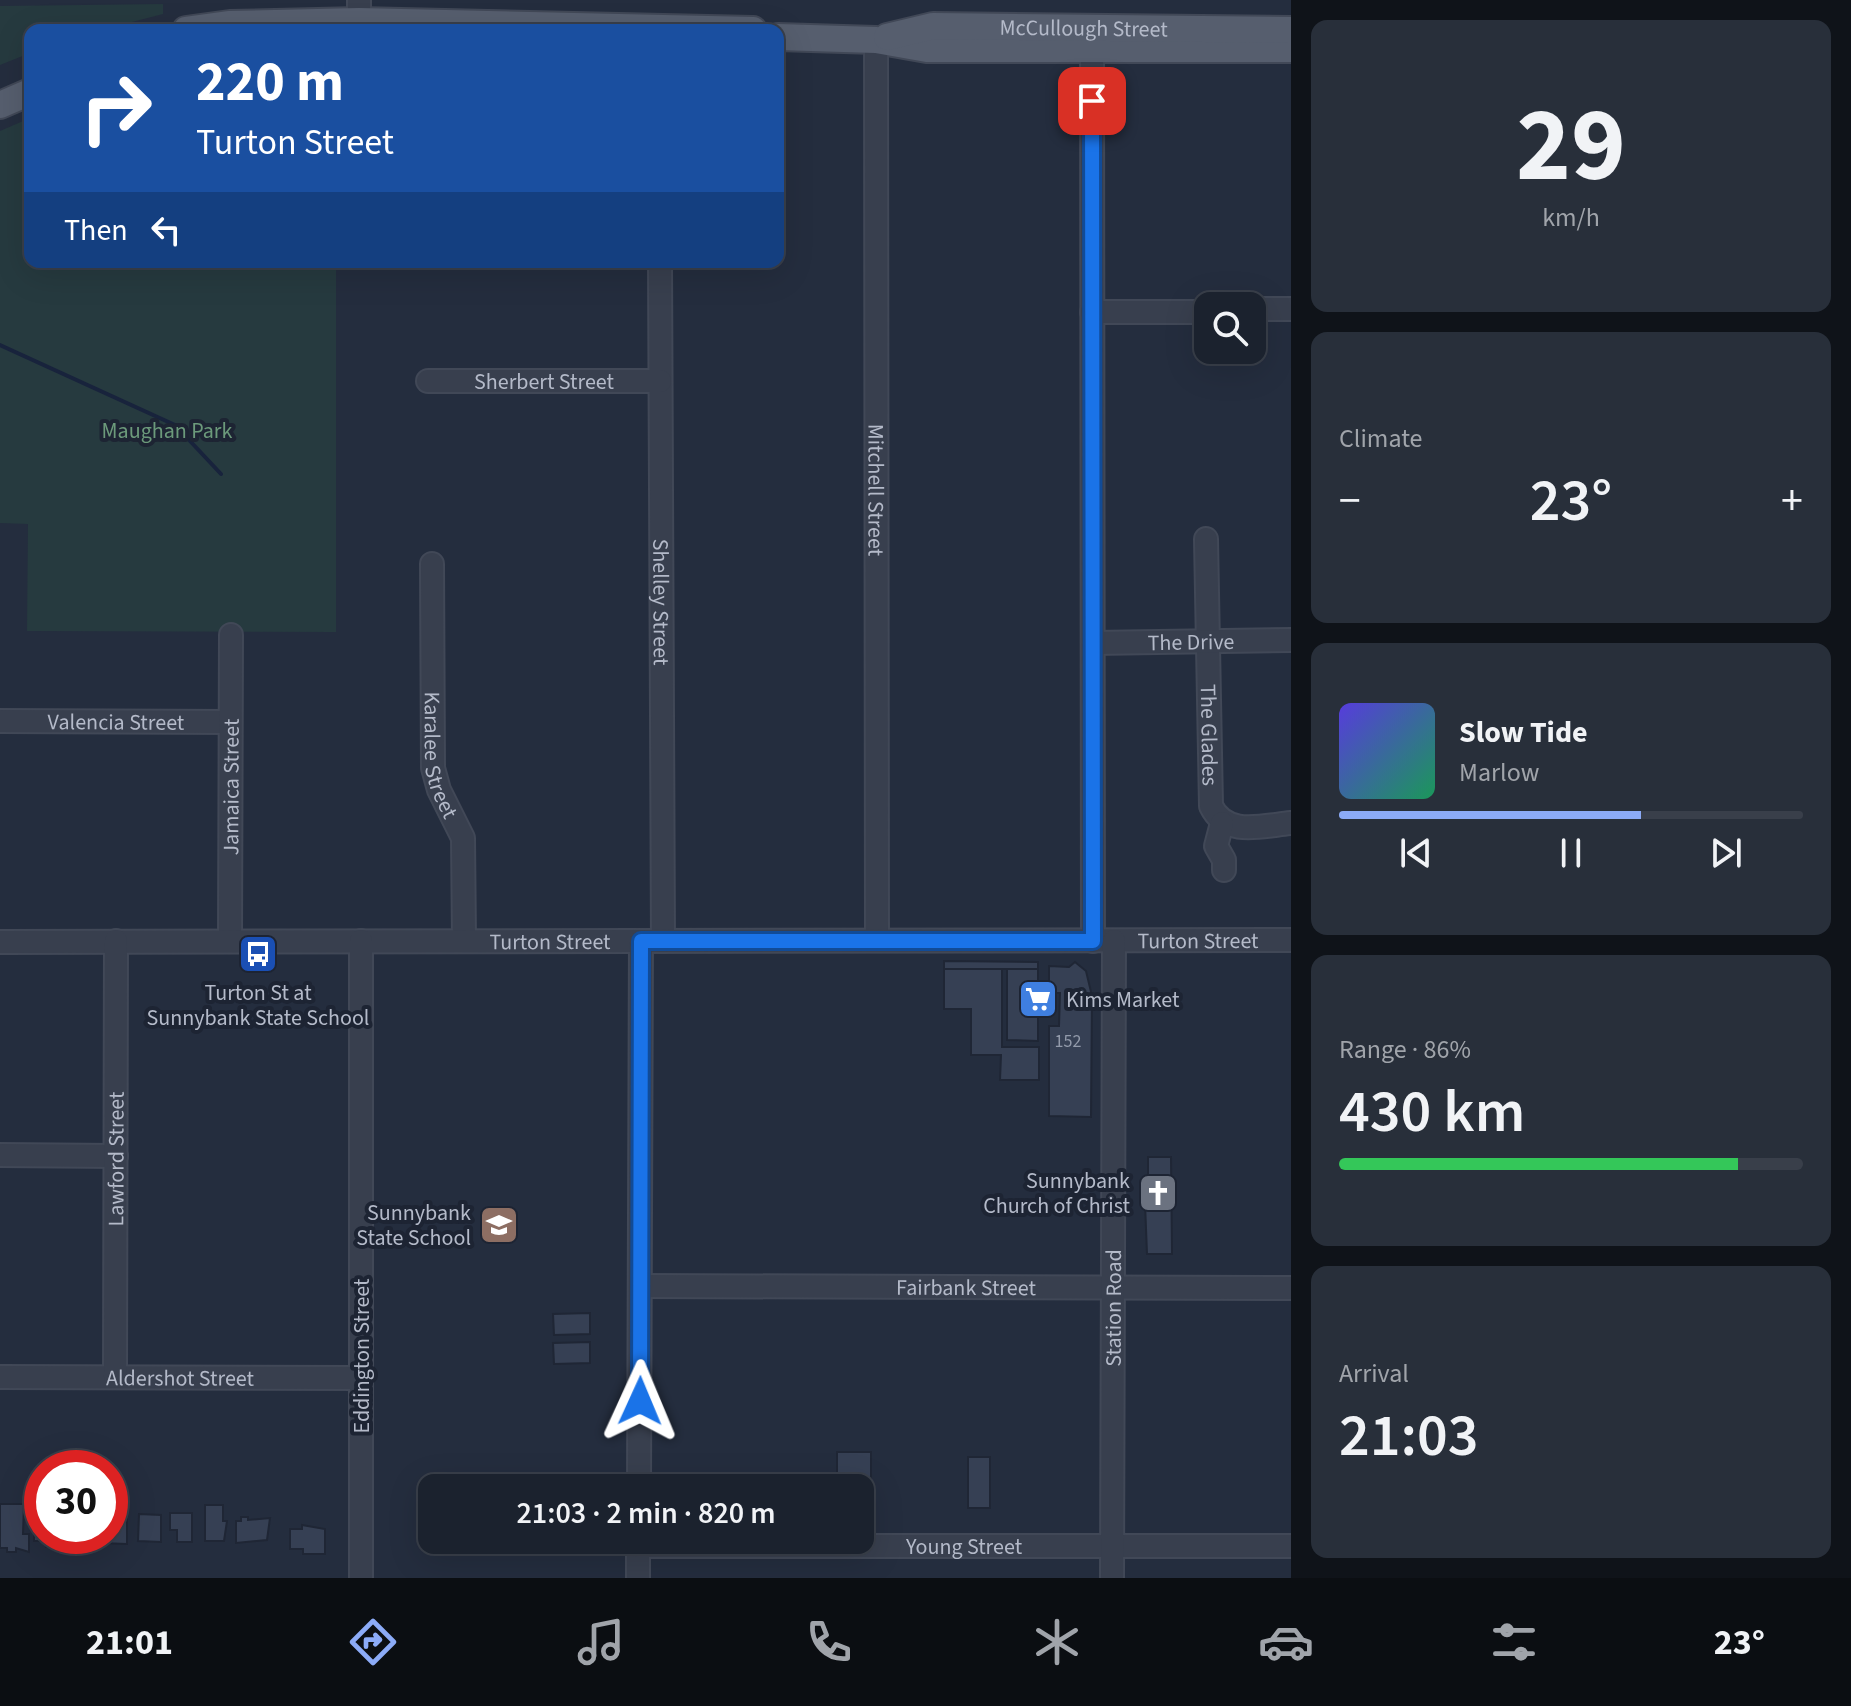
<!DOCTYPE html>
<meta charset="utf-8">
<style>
:root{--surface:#1b222e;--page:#282f3a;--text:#f1f3f6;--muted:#a0a4aa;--line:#393f4a;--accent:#8cabf7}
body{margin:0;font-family:"Source Sans 3",sans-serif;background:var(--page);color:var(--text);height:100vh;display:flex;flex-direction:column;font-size:30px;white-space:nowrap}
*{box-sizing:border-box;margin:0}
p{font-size:26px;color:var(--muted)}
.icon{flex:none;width:44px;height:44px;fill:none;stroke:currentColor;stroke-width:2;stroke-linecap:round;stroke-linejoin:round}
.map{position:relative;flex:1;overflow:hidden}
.drawer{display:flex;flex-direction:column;gap:20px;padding:20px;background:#0f1319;width:560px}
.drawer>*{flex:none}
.top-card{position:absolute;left:24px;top:24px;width:760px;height:244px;border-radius:16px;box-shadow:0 8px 32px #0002,0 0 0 2px var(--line);background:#1a4fa0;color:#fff;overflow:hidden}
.controls{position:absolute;left:1194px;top:292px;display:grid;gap:16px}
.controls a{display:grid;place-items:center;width:72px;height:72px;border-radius:16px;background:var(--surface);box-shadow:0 8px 32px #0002,0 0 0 2px var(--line);font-size:40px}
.speed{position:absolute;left:24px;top:1450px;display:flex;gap:16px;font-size:40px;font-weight:700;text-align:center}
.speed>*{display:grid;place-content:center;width:104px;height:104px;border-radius:50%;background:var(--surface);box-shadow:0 8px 32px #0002,0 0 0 2px var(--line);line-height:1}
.speed .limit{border:12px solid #d22;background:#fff;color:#111}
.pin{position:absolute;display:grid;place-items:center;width:68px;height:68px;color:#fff;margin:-34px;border-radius:16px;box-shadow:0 4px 12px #0006}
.me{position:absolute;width:88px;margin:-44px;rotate:1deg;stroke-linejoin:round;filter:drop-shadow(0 0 6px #0008)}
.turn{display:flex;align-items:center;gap:28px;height:168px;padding:0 40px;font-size:36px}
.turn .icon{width:104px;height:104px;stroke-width:2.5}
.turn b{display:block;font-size:56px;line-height:68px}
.then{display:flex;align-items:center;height:76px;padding:0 40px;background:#0003;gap:16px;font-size:30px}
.big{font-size:60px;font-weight:600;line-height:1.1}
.drawer .widget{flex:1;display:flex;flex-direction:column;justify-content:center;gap:12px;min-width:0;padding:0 28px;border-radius:16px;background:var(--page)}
.drawer .dial{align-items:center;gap:0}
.dial b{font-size:104px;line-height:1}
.song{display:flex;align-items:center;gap:24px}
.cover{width:96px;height:96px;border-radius:12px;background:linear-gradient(135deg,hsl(250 70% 55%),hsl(150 70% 35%))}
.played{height:8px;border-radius:4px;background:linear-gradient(90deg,var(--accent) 65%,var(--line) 65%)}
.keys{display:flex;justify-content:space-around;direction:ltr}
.heat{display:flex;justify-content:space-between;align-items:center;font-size:44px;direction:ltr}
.charge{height:12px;border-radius:6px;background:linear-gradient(90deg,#34c759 86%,var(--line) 0)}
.trip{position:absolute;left:418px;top:1474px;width:456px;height:80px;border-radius:16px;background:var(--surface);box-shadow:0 8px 32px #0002,0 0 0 2px var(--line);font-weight:600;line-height:80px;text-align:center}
.dock{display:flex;height:128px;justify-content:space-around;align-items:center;background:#0b0e12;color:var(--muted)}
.dock .icon{width:56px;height:56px}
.dock .selected{color:var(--accent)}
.dock b{font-size:36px;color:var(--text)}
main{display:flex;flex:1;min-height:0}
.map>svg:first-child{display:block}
.green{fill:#263a3f}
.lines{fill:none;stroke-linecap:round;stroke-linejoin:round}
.stream{stroke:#18233c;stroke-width:4}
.building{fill:#364054;stroke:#1f2635;stroke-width:2}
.minor-casing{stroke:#414857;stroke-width:26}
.major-casing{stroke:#414857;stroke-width:30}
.minor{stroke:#383f4e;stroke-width:22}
.major{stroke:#565e6e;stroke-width:26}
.route-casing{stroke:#114b97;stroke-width:20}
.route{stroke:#1a73e8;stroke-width:14}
.labels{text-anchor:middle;stroke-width:8;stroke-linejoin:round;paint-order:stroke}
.number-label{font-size:18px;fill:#929aaa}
.street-label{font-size:22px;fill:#b4bac9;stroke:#1d2433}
.park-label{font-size:22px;fill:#6c9a7b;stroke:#1d2433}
.poi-label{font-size:22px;fill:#b4bac9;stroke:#1d2433;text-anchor:end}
</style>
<main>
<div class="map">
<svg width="1291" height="1578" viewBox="0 0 1291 1578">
<rect width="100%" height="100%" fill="#242d3e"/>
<g class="green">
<path d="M 163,4 L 163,14 L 101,30 L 30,30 L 30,53 L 0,65 L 0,6 Z"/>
<path d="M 30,118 L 30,262 L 336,262 L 336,632 L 27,631 L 28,524 L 0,523 L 0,131 Z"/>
</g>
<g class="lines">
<path class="stream" d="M 0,345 L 175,425 L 221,474"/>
</g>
<g class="building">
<path d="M 944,961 L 1038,962 L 1038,969 L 944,969 Z"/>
<path d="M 1075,962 L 1086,971 L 1092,996 L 1091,1117 L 1049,1116 L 1049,1026 L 1059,1026 L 1060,993 L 1049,993 L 1049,966 L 1069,967 Z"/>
<path d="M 944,969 L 1002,969 L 1002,1047 L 1039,1047 L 1039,1080 L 1000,1080 L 1001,1055 L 971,1055 L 971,1009 L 944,1009 Z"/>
<path d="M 1007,969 L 1038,969 L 1038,1041 L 1007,1040 Z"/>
<path d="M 1148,1157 L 1171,1157 L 1172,1254 L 1147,1254 L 1144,1177 L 1148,1177 Z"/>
<path d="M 590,1313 L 590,1334 L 554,1335 L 553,1314 Z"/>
<path d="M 590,1342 L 590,1363 L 554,1364 L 553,1343 Z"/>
<path d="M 837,1452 L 871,1452 L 871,1504 L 860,1504 L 860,1488 L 837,1488 Z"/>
<rect x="968" y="1457" width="22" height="51"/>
<path d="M 0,1504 L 24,1504 L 23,1534 L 29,1534 L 29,1552 L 16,1548 L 16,1552 L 7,1552 L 7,1548 L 0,1548 Z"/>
<path d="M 205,1505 L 223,1505 L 223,1521 L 227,1521 L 224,1541 L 205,1541 Z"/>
<path d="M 170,1513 L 192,1513 L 192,1542 L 177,1542 L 177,1530 L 170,1530 Z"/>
<path d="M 139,1514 L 161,1515 L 161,1542 L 138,1541 Z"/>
<path d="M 241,1517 L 248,1517 L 248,1520 L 270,1518 L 267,1540 L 236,1543 L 236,1521 L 241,1521 Z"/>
<path d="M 34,1518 L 42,1518 L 42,1536 L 58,1536 L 58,1547 L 46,1547 L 46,1541 L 34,1541 Z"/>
<path d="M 116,1519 L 127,1519 L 127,1544 L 99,1543 L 99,1536 L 110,1536 L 110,1523 L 116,1523 Z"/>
<path d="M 302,1525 L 325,1529 L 325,1554 L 303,1554 L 303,1549 L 290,1549 L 290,1529 L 302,1529 Z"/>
<path d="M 67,1536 L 92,1536 L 92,1545 L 67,1546 Z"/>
</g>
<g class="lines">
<defs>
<g id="minor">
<path d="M 359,0 L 359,30"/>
<path d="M 1092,33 L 1093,941"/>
<path id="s1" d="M 876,40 L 877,940"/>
<path id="s2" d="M 660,262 L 663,941"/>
<path d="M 1252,309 L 1291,309"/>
<path d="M 1092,312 L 1208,312"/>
<path id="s3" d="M 428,381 L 660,381"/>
<path id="s4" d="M 1206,539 L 1211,806 C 1226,837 1261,826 1291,823"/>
<path id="s5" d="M 432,564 L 433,768 L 439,790 L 463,838 L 464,941"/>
<path id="s6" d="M 1093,643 L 1291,640"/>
<path id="s7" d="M 0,721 L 230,722"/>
<path d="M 1222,823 L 1216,846 L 1224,860 L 1224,870"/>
<path id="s8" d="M 230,941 L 231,635"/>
<path id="s9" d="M 0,942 L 1291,940"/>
<path d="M 0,1155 L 116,1156"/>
<path id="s10" d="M 642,1286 L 1291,1288"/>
<path id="s11" d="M 0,1377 L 361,1378"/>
<path id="s12" d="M 115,1377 L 116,941"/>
<path d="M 639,1488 L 641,941"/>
<path d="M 638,1540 L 638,1578"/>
<path id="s13" d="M 638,1546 L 1291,1546"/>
<path d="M 361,1578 L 361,941"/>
<path id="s14" d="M 1112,1578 L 1114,941"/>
</g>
<g id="major">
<path d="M 186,30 L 230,24 L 359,21 L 753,30"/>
<path d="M 778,37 L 876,40 L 927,49 L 1291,49"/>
<path id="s15" d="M 887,37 L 933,26 L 1291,30"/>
<path d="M 0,105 L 30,92"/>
</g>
</defs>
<use href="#minor" class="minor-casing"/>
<use href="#major" class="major-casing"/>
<use href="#minor" class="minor"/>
<use href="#major" class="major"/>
</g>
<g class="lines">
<defs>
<path id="route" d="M 640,1401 L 641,941 L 1093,941 L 1092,101"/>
</defs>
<use href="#route" class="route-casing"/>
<use href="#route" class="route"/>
</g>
<defs>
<symbol id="bus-square" viewBox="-11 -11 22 22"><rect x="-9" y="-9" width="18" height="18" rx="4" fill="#1a4fb4" stroke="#1d2433"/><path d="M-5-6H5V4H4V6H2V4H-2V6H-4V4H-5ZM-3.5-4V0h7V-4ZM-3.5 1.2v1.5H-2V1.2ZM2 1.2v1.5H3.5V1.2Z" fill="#fff"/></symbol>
<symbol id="supermarket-square" viewBox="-11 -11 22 22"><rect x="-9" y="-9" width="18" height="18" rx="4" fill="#3f7fe0" stroke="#1d2433"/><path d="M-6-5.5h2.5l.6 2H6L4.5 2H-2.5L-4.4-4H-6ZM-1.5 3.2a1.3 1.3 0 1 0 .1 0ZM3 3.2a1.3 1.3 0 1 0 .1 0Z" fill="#fff"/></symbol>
<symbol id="church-square" viewBox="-11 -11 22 22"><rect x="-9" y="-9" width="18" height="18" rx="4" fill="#6b7280" stroke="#1d2433"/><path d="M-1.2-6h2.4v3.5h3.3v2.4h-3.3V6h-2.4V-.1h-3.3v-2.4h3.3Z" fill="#fff"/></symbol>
<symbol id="school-square" viewBox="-11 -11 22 22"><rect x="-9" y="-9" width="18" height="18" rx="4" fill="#8d6e63" stroke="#1d2433"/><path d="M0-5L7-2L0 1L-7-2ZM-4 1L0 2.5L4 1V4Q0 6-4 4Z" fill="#fff"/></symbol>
</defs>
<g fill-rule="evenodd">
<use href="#bus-square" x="236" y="932" width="44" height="44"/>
<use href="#supermarket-square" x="1016" y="977" width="44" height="44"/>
<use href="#church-square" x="1136" y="1171" width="44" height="44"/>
<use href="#school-square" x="477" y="1203" width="44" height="44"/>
</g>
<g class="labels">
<g class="number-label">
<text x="1068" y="1047">152</text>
</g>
<g class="street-label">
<text dy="8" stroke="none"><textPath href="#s15" startOffset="198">McCullough Street</textPath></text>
<text dy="8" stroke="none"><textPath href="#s3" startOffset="116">Sherbert Street</textPath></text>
<text dy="8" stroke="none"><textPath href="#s1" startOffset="450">Mitchell Street</textPath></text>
<text dy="8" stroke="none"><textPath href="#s2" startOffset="340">Shelley Street</textPath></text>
<text dy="8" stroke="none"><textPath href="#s6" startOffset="98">The Drive</textPath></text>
<text dy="8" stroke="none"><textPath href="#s7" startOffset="116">Valencia Street</textPath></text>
<text dy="8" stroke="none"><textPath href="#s4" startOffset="196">The Glades</textPath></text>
<text dy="8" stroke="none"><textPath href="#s5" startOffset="192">Karalee Street</textPath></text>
<text dy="8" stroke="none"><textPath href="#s8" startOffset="154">Jamaica Street</textPath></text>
<text dy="8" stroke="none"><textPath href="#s9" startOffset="1198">Turton Street</textPath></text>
<text dy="8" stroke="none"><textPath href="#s9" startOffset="550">Turton Street</textPath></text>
<text dy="8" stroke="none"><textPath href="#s12" startOffset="218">Lawford Street</textPath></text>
<text dy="8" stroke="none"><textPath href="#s10" startOffset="324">Fairbank Street</textPath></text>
<text dy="8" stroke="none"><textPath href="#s14" startOffset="270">Station Road</textPath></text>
<text transform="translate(361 1356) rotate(-90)" y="8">Eddington Street</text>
<text dy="8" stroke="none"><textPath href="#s11" startOffset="180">Aldershot Street</textPath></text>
<text dy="8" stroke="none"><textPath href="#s13" startOffset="326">Young Street</textPath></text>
</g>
<g class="park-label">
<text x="167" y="438">Maughan Park</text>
</g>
<g class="poi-label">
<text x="258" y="1000" text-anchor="middle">Turton St at<tspan x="258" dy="25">Sunnybank State School</tspan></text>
<text x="1066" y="1007" text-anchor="start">Kims Market</text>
<text x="1130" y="1188">Sunnybank<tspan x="1130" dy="25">Church of Christ</tspan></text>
<text x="471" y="1220">Sunnybank<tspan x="471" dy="25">State School</tspan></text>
</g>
</g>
</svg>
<div class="controls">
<a><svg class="icon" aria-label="search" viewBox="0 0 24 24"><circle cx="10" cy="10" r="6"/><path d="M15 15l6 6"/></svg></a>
</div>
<div class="speed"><div class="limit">30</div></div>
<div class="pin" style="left:1092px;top:101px;background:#d93025"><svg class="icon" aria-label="arrive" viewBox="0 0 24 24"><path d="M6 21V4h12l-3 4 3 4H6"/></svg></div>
<svg class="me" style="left:640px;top:1401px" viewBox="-20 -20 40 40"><path d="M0-17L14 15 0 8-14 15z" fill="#1a73e8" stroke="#fff" stroke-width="4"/></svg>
<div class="trip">21:03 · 2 min · 820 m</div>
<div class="top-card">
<div class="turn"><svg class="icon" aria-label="right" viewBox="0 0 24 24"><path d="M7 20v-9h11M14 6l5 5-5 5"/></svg><div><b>220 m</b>Turton Street</div></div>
<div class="then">Then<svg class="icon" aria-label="left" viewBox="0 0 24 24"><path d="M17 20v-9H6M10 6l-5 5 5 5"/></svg></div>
</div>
</div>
<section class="drawer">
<div class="widget dial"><b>29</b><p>km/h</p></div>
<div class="widget"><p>Climate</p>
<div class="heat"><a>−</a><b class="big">23°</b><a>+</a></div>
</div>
<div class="widget">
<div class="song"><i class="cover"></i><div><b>Slow Tide</b><p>Marlow</p></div></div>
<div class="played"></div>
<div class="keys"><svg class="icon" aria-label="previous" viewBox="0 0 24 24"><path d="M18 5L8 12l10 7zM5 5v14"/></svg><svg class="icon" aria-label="pause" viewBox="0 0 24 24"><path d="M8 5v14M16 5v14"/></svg><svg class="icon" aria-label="next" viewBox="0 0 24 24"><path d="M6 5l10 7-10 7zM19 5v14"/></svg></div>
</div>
<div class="widget"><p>Range · 86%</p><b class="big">430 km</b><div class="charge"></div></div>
<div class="widget"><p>Arrival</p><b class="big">21:03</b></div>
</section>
</main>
<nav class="dock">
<b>21:01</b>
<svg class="icon selected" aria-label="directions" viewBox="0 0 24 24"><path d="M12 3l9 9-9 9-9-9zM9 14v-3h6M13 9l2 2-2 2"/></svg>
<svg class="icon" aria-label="music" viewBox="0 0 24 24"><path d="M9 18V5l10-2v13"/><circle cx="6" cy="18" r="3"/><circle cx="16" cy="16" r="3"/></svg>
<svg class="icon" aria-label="phone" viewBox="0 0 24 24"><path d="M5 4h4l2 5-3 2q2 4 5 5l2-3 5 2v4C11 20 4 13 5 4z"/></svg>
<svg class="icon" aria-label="climate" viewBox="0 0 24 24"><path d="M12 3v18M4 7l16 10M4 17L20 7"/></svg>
<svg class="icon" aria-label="car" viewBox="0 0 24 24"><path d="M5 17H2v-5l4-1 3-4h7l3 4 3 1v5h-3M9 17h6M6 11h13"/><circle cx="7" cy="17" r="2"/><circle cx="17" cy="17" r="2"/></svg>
<svg class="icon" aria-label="filters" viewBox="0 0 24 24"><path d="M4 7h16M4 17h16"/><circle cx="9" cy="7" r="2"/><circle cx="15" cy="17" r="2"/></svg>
<b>23°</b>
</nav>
